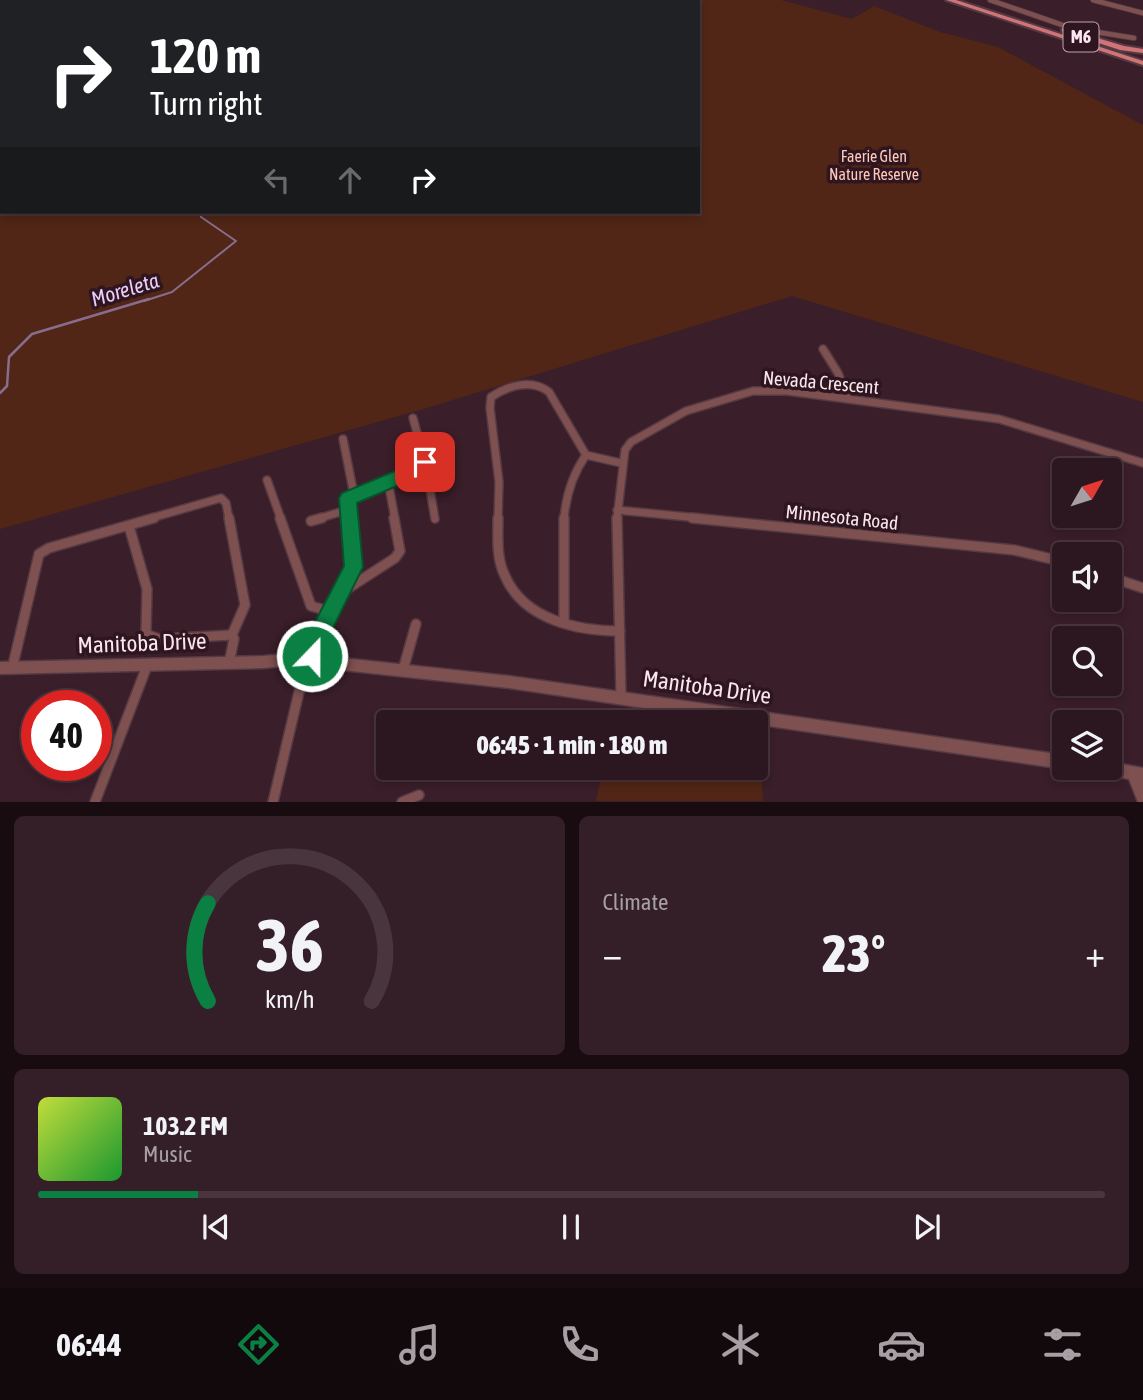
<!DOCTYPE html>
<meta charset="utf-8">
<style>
:root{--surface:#2c161f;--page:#341f28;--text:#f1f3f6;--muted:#a69fa4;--line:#48353d;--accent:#0b8043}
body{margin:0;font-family:"Asap Condensed",sans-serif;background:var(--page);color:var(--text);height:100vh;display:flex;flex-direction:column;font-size:26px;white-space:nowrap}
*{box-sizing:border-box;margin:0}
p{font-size:23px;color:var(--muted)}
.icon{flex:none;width:38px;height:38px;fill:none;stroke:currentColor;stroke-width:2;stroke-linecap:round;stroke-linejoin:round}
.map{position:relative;height:802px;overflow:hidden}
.drawer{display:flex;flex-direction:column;gap:14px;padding:14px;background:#180c11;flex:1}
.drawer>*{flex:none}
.hud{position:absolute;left:0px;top:0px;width:700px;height:214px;box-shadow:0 4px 10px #0003,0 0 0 2px var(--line);background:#202124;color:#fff;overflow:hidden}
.needle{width:46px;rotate:51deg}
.fabs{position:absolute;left:1052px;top:458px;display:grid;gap:14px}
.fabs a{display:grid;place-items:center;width:70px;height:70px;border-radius:7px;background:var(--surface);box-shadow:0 4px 10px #0003,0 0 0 2px var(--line);font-size:35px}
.speed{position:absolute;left:21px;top:690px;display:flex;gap:14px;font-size:35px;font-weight:700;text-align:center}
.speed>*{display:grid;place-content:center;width:91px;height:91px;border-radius:50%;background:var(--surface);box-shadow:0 4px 10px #0003,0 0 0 2px var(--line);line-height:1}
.speed .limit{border:10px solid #d22;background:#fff;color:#111}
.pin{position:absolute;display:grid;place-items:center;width:60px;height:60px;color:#fff;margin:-30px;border-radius:14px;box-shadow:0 4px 10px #0006}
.me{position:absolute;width:77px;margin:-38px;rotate:22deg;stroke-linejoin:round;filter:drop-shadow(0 0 5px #0008)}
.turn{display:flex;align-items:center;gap:24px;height:147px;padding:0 35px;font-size:32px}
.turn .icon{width:91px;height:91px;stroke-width:2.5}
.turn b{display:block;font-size:49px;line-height:60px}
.lanes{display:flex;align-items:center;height:66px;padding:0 35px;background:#0003;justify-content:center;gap:35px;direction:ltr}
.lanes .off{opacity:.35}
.big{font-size:52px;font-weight:800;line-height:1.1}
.drawer .card{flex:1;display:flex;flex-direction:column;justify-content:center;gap:10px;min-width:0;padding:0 24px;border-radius:10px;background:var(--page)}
.drawer .dial{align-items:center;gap:0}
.dial svg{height:182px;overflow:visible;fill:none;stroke:var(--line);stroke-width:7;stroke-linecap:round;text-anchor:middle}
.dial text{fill:var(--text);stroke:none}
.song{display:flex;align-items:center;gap:21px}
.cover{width:84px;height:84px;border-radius:10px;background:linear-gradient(135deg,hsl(70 70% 55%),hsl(130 70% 35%))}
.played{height:7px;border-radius:4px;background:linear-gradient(90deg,var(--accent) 15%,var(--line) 15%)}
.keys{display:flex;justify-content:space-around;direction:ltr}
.heat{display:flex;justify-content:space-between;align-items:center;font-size:38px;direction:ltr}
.drawer .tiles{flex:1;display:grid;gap:14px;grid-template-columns:1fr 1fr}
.card:last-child{grid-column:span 2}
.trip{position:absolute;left:376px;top:710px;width:392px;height:70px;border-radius:7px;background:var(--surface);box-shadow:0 4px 10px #0003,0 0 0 2px var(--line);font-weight:800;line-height:70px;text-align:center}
.menu{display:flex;height:112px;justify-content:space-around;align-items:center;background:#12090c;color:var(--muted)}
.menu .icon{width:49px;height:49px}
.menu .selected{color:var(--accent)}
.menu b{font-size:32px;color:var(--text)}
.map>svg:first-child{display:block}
.green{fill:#512616}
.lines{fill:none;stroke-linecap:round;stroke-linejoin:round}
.stream-far1{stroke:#876e8f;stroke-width:2}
.stream{stroke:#876e8f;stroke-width:2.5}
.minor-far2-casing{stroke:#553a44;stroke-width:6}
.minor-far1-casing{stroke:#553a44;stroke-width:10}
.minor-casing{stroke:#553a44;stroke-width:12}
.tertiary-casing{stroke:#553a44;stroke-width:3}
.primary-casing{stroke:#553a44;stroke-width:4}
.minor-far2{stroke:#7e5050;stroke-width:4.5}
.minor-far1{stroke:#7e5050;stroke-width:7}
.minor{stroke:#7e5050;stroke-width:9}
.tertiary{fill:#7e5050;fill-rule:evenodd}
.primary{fill:#d17477;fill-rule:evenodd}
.route{fill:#0b8043;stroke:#07532c;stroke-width:2}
.labels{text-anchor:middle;stroke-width:7;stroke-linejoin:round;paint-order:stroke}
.far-park-label{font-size:16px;fill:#ffcab8;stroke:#2f151f}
.shield{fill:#2f151f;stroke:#bda7ae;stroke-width:2}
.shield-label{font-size:18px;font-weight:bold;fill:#fae6ec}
.street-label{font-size:19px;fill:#fae6ec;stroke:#2f151f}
.water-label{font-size:21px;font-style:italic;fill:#ead0fb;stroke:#2f151f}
.near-street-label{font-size:23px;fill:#fae6ec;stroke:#2f151f}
</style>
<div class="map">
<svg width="1143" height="802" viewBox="0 0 1143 802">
<rect width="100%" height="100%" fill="#3a1e29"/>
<g class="green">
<path d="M 202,0 L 781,0 L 852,19 L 874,6 L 940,32 L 998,47 L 1143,125 L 1143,402 L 792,296 L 420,410 L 0,529 L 0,133 L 2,212 L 698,212 L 698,2 Z"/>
<path d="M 756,738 L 759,738 L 763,801 L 596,801 L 603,768 L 756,768 Z"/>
</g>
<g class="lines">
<path class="stream-far1" d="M 144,301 L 172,292 L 236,241 L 201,217 L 200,212"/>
<path class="stream" d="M 0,393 L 7,386 L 9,357 L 32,334 L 149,299"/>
<defs>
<g id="minor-far2">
<path d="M 100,0 L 102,2"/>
<path d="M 194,0 L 196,2"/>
<path d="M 990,0 L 1071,28 L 1134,38"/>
<path d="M 1093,0 L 1143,13"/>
<path d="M 68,2 L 77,0"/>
</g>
<g id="minor-far1">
<path d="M 823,349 L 838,373 L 848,399"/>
<path d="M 343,439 L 354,495"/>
<path d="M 426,466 L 435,519"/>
<path d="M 267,480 L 281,519"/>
<path d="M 388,481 L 395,519"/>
<path d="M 617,510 L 709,519"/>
<path d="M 148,519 L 221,498 L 226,503 L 229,519"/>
<path d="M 317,519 L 347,510"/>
<path d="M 348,519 L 348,498 L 426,466 L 413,418"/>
<path d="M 498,519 L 499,482 L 490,408 L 491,397 C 508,386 531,378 549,392 L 586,455 L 621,463"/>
<path d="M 564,519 C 566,495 572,475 586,455"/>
<path d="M 617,519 L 625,450 L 631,442 L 686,411 L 753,391 L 787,391 L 999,419 L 1143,463"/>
</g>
<g id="minor">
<path d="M 229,518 L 245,605 L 232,635"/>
<path d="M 280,518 L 311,606 L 332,612"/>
<path d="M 498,518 C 498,537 496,558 505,576 C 524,620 578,631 620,631"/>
<path d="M 617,518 L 621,697"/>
<path d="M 692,518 L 1014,550 L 1064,562"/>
<path d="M 311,521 L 322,518"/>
<path d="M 129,526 L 147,589 L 146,634 L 159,639 L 232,635 L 234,639 L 229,663"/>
<path d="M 1110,577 L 1143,588"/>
<path d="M 344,591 L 395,558 L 400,551 L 394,518"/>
<path d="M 564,622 L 564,518"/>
<path d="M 308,656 L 354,567 L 348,518"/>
<path d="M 12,669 L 39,554 L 49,548 L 154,518"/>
<path d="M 403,670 L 416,624"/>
<path d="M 95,802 L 147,666"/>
<path d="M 273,802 L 303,675"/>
<path d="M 402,802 L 419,795"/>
</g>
<g id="tertiary">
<path d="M 310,650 L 342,658 L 509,676 L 1064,755 L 1064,768 L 1065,768 L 1064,769 L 756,724 L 756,723 L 746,723 L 509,688 L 342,670 L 323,666 L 316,677 C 305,682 297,682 292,669 L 293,665 L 264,668 L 0,674 L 0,662 L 264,656 L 304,652 ZM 310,662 L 308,667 L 305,668 L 306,664 Z"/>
<path d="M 1110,762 L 1143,768 L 1143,802 L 1138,802 L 1129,779 L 1100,773 L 1098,768 L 1110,768 Z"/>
</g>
<g id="primary">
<path d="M 946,0 L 956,0 L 1143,61 L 1143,65 Z"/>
<path d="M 1064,28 L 1124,46 L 1143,49 L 1143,53 L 1120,50 L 1062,31 L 1062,29 Z"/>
</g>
</defs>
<use href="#minor-far2" class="minor-far2-casing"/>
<use href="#minor-far1" class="minor-far1-casing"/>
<use href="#minor" class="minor-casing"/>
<use href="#tertiary" class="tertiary-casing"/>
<use href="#primary" class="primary-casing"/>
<use href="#minor-far2" class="minor-far2"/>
<use href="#minor-far1" class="minor-far1"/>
<use href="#minor" class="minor"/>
<use href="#tertiary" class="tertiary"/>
<use href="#primary" class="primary"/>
</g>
<path class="route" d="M 425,455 L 431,457 L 435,466 L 432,471 L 357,503 L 363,567 L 321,652 L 323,656 L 320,664 L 312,667 L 301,663 L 298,656 L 301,649 L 344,566 L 339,498 L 342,493 L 417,462 L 419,457 Z"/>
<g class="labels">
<g class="far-park-label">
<text x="874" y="162">Faerie Glen<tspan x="874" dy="18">Nature Reserve</tspan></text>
</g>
<rect class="shield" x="1063.5" y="22.5" width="35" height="29" rx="5"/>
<g class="shield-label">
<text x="1081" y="43">M6</text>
</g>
<g class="street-label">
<text transform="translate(821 382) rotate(5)" y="7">Nevada Crescent</text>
<text transform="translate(842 517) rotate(6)" y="7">Minnesota Road</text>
</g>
<g class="water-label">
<text transform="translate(125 290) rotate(-17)" y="7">Moreleta</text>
</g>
<g class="near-street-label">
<text transform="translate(142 643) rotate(-2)" y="8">Manitoba Drive</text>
<text transform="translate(707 687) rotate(8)" y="8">Manitoba Drive</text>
</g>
</g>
</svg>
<div class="fabs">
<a><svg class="needle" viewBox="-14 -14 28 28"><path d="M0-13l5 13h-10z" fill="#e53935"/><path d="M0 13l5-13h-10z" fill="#a69fa4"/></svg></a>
<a><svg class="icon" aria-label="sound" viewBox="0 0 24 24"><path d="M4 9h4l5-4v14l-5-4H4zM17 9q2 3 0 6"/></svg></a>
<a><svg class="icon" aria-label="search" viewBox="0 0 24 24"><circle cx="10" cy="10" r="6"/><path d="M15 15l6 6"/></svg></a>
<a><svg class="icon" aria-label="layers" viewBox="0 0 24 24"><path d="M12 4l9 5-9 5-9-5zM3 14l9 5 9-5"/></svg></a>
</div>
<div class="speed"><div class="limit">40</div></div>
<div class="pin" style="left:425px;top:462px;background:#d93025"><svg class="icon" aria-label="arrive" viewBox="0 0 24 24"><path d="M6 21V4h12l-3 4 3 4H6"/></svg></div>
<svg class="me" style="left:312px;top:656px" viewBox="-20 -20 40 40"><circle r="17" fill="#0b8043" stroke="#fff" stroke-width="3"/><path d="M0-11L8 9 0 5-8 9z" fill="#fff"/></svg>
<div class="trip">06:45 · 1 min · 180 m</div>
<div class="hud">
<div class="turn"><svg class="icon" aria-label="right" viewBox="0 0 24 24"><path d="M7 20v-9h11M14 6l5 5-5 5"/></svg><div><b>120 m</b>Turn right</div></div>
<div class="lanes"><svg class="icon off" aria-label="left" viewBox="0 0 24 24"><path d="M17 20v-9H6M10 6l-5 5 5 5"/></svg><svg class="icon off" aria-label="ahead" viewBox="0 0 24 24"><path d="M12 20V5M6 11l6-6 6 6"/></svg><svg class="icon" aria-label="right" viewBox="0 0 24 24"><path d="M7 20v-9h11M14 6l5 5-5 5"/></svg></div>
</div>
</div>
<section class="drawer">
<div class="tiles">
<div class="card dial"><svg viewBox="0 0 100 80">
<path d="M14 69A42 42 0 1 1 86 69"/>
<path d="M14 69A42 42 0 0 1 14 26" stroke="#0b8043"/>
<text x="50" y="56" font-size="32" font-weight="700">36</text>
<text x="50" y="72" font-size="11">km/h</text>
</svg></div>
<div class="card"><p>Climate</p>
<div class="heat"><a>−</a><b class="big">23°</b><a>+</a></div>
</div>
<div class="card">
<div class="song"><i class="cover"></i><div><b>103.2 FM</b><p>Music</p></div></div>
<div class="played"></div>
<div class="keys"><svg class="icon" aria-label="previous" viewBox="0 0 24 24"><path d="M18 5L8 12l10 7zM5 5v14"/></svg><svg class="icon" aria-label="pause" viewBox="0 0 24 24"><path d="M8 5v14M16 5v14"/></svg><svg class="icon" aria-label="next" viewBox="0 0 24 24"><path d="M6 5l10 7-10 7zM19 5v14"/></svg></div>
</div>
</div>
</section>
<nav class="menu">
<b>06:44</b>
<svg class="icon selected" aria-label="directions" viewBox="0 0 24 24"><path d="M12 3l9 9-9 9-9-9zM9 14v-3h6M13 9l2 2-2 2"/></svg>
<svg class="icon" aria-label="music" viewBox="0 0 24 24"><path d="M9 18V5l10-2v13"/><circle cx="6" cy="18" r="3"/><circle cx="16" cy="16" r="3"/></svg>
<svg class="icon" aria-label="phone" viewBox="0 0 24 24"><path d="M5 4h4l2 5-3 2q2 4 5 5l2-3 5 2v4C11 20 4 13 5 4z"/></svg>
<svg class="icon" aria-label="climate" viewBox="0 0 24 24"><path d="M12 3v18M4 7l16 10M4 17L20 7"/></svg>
<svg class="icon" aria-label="car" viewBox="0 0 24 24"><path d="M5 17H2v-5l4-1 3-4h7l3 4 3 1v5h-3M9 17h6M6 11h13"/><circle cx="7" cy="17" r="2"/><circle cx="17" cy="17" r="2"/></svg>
<svg class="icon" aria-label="filters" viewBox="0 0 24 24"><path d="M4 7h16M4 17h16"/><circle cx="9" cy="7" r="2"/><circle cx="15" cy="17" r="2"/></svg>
</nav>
